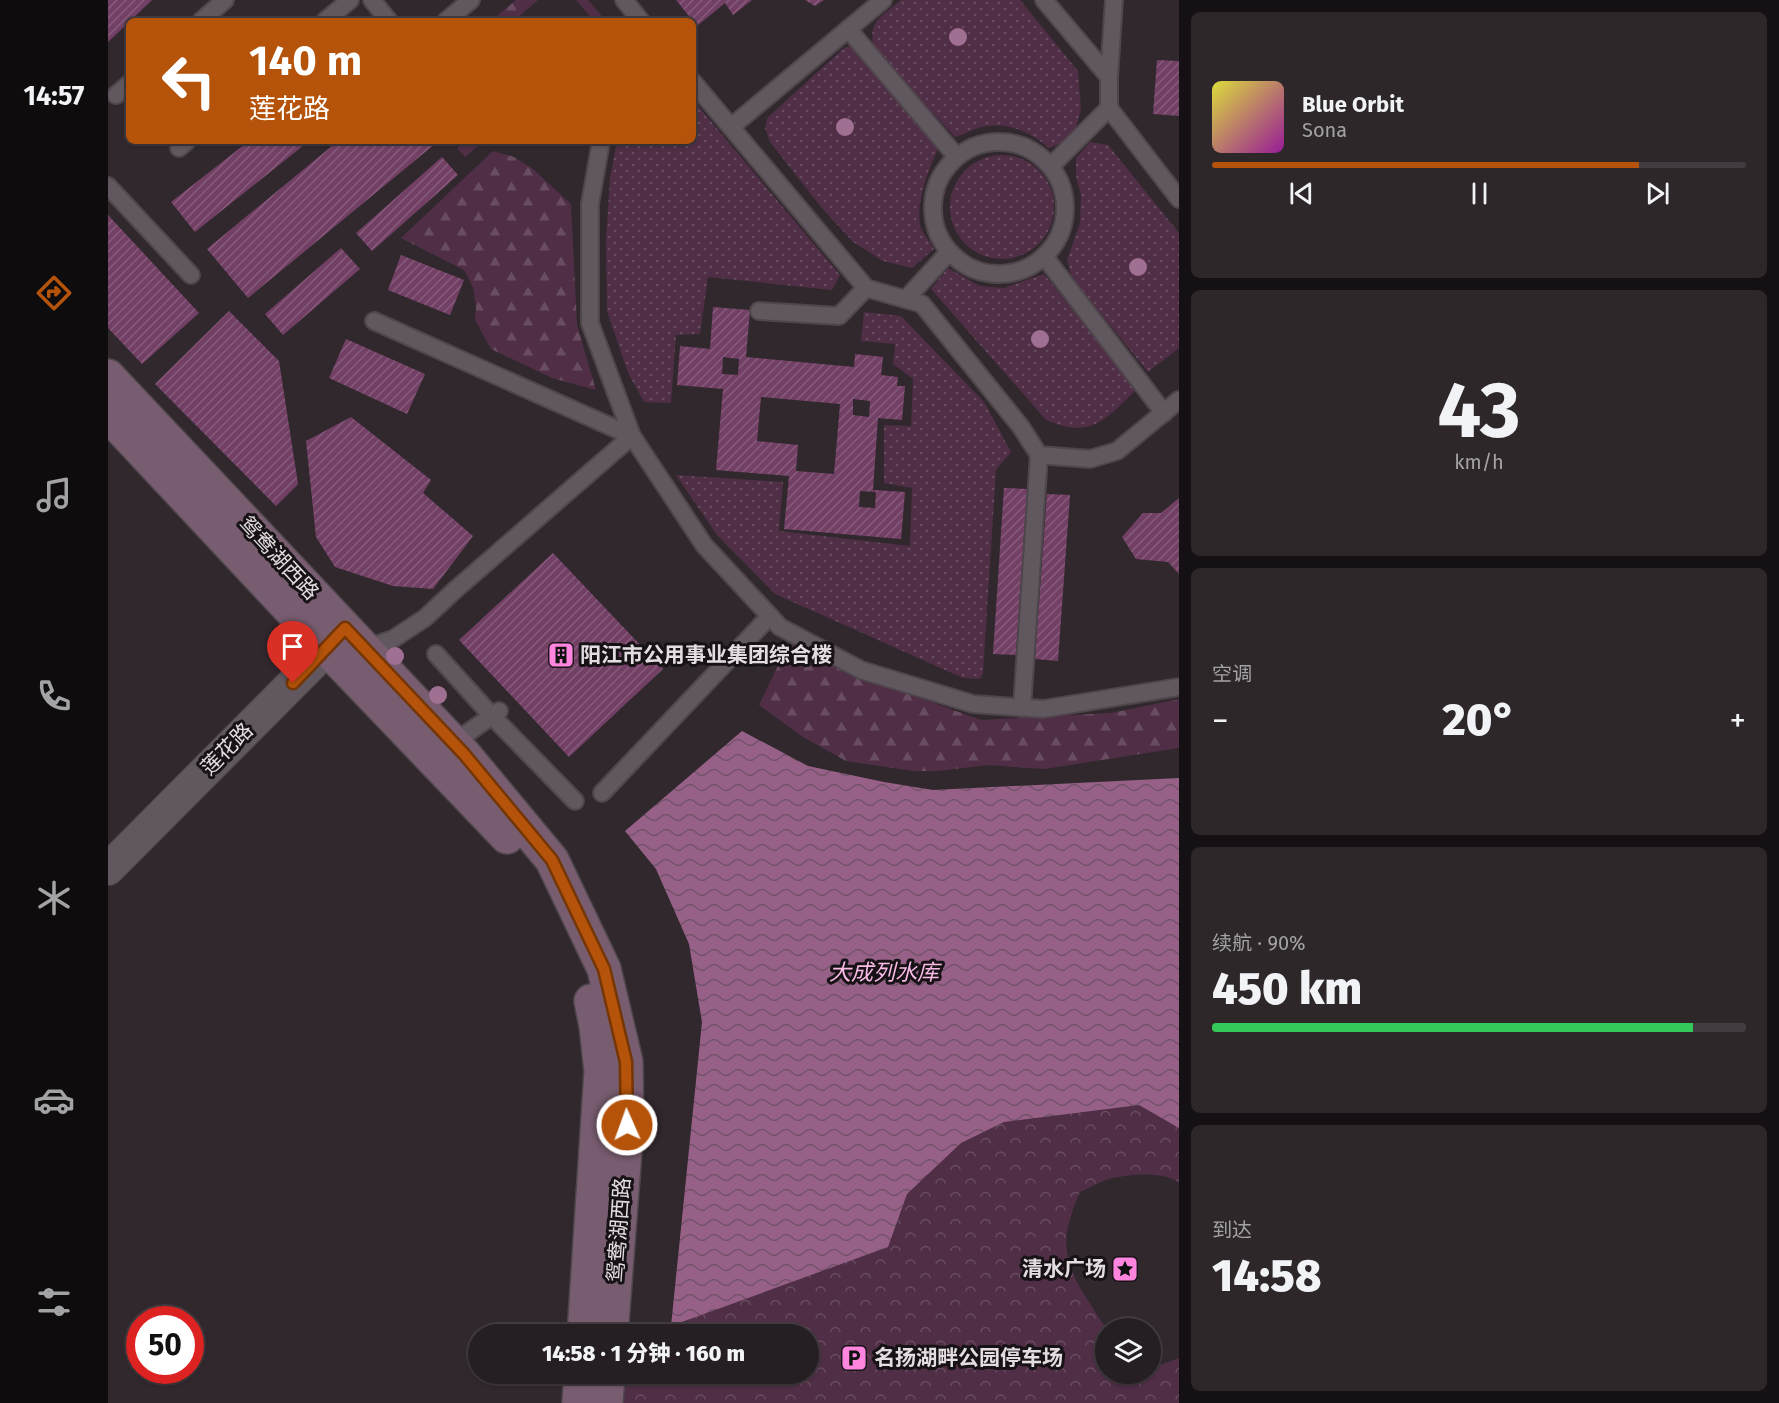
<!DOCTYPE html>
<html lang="zh">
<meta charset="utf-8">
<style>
:root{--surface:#251e22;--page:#2d272a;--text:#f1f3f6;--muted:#a3a2a5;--line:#423c40;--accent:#b45309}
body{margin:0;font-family:"Fira Sans","Noto Sans SC",sans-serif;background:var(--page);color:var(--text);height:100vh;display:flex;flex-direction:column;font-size:22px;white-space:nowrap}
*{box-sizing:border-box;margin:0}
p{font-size:20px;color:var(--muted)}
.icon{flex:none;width:33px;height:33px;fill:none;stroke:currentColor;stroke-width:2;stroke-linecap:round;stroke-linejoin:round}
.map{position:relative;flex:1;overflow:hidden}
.sheet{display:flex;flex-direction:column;gap:12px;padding:12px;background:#141013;width:600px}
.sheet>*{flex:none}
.hud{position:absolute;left:18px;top:18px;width:570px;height:126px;border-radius:9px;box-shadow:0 2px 4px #0004,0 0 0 2px var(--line);background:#b45309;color:#fff;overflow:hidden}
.buttons{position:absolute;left:987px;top:1318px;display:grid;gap:12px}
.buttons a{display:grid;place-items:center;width:66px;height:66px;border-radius:50%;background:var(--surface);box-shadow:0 2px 4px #0004,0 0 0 2px var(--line);font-size:30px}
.speed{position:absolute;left:18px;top:1306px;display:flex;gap:12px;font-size:30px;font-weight:700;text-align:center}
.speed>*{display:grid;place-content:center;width:78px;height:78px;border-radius:50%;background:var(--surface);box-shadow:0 2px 4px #0004,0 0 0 2px var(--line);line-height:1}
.speed .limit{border:9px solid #d22;background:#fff;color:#111}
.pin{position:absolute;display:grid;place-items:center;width:51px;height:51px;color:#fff;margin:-62px -26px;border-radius:50% 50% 50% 0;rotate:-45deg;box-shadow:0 0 6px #0007}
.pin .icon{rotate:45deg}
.me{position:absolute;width:66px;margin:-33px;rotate:358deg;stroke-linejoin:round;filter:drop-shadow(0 0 4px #0008)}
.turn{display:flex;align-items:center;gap:21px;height:126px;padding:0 24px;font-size:27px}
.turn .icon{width:78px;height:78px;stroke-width:2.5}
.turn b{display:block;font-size:42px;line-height:51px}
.big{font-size:45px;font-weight:800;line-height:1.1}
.sheet .widget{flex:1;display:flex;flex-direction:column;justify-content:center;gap:9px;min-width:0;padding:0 21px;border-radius:9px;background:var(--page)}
.sheet .dial{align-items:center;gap:0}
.dial b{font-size:78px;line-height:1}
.song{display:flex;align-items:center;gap:18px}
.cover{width:72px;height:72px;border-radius:9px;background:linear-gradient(135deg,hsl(60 70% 55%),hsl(300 70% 35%))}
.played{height:6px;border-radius:3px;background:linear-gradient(90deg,var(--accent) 80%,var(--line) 80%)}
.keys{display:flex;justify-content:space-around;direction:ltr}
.heat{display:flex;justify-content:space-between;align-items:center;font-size:33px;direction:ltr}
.charge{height:9px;border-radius:4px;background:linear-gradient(90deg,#34c759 90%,var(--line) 0)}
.trip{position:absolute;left:360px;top:1324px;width:351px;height:60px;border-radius:30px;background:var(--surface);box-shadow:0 2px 4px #0004,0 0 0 2px var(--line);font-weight:800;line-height:60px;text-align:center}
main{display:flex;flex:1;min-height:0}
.dock{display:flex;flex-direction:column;width:108px;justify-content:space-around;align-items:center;background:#0f0c0e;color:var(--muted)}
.dock .icon{width:42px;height:42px}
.dock .selected{color:var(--accent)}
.dock b{font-size:27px;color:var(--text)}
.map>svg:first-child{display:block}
.grass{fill:url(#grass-dots)}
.forest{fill:url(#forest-firs)}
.park{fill:url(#park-crowns)}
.water{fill:url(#water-waves)}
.building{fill:url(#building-hatch);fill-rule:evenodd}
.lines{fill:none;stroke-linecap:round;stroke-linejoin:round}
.lane-casing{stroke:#4e464b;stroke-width:20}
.street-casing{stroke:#4e464b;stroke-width:34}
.secondary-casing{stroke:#4e464b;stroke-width:36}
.lane{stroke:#61575e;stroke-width:16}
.street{stroke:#61575e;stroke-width:32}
.secondary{stroke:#785d70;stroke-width:33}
.tree{fill:#a07092}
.route-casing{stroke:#753606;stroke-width:15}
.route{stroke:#b45309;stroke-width:10}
.labels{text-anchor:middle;stroke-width:6;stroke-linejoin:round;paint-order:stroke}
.street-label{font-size:21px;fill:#e3dde1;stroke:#161215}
.poi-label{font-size:21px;font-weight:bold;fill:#e3dde1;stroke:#161215;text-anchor:start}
.water-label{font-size:22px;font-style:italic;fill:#fabae6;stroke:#161215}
</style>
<main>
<nav class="dock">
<b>14:57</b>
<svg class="icon selected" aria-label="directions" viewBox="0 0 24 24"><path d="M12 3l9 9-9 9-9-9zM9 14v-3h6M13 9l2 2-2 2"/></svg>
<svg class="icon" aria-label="music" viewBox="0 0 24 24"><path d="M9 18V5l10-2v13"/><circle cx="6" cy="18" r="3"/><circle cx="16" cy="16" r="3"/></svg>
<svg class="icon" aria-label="phone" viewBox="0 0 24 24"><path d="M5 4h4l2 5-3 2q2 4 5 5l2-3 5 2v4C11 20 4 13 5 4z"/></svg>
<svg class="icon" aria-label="climate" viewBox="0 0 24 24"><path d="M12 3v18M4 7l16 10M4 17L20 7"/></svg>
<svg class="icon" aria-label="car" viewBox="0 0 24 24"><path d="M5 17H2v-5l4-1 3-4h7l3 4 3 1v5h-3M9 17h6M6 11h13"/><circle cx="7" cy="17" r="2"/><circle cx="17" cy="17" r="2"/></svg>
<svg class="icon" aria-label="filters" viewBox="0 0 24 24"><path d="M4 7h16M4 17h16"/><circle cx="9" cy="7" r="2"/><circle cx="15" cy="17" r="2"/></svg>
</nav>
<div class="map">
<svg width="1071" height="1403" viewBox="0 0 1071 1403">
<defs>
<pattern id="grass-dots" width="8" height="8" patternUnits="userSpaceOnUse" patternTransform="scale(1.5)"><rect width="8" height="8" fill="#4f2e46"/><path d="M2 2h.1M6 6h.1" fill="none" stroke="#684c60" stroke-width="1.8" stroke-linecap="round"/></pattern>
<pattern id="forest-firs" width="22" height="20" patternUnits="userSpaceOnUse" patternTransform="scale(1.5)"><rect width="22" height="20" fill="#4f2e46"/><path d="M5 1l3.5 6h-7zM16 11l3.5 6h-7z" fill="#684c60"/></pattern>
<pattern id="park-crowns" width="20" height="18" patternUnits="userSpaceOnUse" patternTransform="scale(1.5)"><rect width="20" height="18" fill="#4f2e46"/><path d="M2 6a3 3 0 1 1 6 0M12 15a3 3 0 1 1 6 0" fill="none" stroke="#684c60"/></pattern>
<pattern id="water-waves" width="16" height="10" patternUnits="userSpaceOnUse" patternTransform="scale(1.5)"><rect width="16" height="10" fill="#976187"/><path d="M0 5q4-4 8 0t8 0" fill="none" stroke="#725369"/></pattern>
<pattern id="building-hatch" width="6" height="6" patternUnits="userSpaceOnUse" patternTransform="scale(1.5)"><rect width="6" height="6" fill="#734065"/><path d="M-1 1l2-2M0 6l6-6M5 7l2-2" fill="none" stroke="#875b7b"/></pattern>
</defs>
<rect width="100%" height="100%" fill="#31282e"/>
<g class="grass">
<path d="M 793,0 L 912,0 L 970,71 L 973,109 L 967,132 L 956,142 L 941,148 C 924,133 903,123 879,126 C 869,127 857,134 847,137 L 767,51 C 758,22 773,17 793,0 Z"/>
<path d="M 746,44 L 830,149 C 821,168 806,207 813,228 C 816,235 822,242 826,249 L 804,268 L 775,261 L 745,242 L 713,207 L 662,142 L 657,128 L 659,118 L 736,48 Z"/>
<path d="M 585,100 L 732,275 L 724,290 L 600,277 L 592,334 L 568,335 L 563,403 L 536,402 L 520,373 L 499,311 L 498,239 L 502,178 L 509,141 L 585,141 Z"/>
<path d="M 982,142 L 1000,145 L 1071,233 L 1071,348 L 1040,372 L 964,278 L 959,260 L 972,223 L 973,195 L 968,176 L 968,158 Z"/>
<circle cx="894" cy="207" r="52"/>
<path d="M 840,268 L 872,286 L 896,288 L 936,274 L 1029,389 C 997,419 985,440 938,420 L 823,289 Z"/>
<path d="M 756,312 L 793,316 L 876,402 L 903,452 L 888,470 L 875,673 L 872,679 L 855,678 L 667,594 L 609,535 L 568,475 L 675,482 L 671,531 L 802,546 L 804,488 L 776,483 L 776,425 L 803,426 L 805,379 L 785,364 L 787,344 L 753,341 Z"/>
</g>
<g class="forest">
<path d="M 408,0 L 430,0 L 406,21 L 383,21 Z"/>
<path d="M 468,0 L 480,0 L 498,21 L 486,21 Z"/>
<path d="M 358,141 L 376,141 L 357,157 L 349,148 Z"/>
<path d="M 385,151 L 406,157 L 425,169 L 463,204 L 469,325 L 488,390 L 444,378 L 383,349 L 367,320 L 368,307 L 365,287 L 356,270 L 293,238 Z"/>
<path d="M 681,643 L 718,664 L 873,720 L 1003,713 L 1071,699 L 1071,748 L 936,769 L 880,765 L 830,771 L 805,771 L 738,761 L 695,737 L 651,705 Z"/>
</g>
<path class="park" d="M 1071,1098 L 1071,1183 C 1056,1171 1020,1174 1002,1179 C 992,1181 982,1188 972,1192 C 952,1238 953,1259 981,1302 C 987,1311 992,1322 1000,1329 L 998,1329 L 998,1374 L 1042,1374 L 1043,1365 L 1055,1364 L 1071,1358 L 1071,1403 L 499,1403 L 503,1374 L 700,1374 L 700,1335 L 508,1335 L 509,1330 L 563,1326 L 581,1320 L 855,1113 Z"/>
<path class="water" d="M 634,731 L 700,766 L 776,782 L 825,790 L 1071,778 L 1071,1128 L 1031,1105 L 896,1122 L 853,1143 L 799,1194 L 780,1247 L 563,1326 L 594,1022 L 581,944 L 548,869 L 517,831 Z"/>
<g class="building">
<path d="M 0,0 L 44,0 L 0,42 Z"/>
<path d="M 568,0 L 644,0 L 625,15 L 617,3 L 589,26 Z"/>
<path d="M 697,0 L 716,0 L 707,6 Z"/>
<path d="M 1049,60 L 1071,61 L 1071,116 L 1045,114 Z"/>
<path d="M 141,141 L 201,141 L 87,232 L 63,202 Z"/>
<path d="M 230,141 L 325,141 L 327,144 L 140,298 L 99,249 Z"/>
<path d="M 334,157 L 350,175 L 264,251 L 248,233 Z"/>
<path d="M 0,215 L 91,313 L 34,364 L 0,328 Z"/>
<path d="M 233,248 L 252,269 L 175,335 L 157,314 Z"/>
<path d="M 293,255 L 356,280 L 342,315 L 280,290 Z"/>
<path d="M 605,307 L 642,310 L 638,357 L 746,367 L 747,354 L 775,357 L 773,375 L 790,377 L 789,386 L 797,386 L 794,420 L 770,418 L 765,490 L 797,492 L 793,539 L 676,529 L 681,476 L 608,470 L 615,389 L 569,385 L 572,346 L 602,349 ZM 615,357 L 631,359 L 630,375 L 614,374 ZM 653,397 L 732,404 L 726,474 L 688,471 L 690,445 L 649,441 ZM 745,399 L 762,401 L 761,417 L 745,415 ZM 752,491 L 768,492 L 767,508 L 751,507 Z"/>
<path d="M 121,311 L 171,361 L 190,484 L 168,506 L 47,384 Z"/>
<path d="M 238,339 L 317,374 L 299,414 L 221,378 Z"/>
<path d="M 243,417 L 323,480 L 315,493 L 365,536 L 325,589 L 285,586 L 227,567 L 208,537 L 198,441 Z"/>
<path d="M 896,488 L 919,489 L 908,655 L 885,654 Z"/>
<path d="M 939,494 L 962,495 L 950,661 L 927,659 Z"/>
<path d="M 1071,498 L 1071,574 L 1060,562 L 1028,559 L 1014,537 L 1035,513 L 1053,513 Z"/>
<path d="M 445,553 L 555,669 L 461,757 L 351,640 Z"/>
</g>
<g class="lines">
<defs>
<g id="lane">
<path d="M 264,0 L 281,21"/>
<path d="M 516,0 L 533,21"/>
<path d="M 936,0 L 1001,77 L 1006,0"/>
<path d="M 93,21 L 117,0"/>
<path d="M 217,21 L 242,0"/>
<path d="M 338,21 L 363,0"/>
<path d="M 740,29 L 848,156"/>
<path d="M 1001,77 L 1001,108 L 1071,199"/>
<path d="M 585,82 L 758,288 L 814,304 L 913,427 L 931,455 L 982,459 L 1009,451 L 1071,400"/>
<path d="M 8,95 L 21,84"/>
<path d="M 623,127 L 775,0"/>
<path d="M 493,141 L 482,204 L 482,323 L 524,436 L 596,545 L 672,627 L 753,670 L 865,704 L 935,709 L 1071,687"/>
<circle cx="891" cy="208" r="66"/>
<path d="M 71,148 L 79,141"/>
<path d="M 943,166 L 1001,108"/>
<path d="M 0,186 L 83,275"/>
<path d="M 936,256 L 1056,413"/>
<path d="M 798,299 L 841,252"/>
<path d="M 651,311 L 731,316 L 758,288"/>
<path d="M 257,649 L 285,639 L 317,618 L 347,590 L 524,436 L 266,321"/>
<path d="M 328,654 L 383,715 L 467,801"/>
<path d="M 914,708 L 931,455"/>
<path d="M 345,743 L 391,711"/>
<path d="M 494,793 L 662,616"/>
</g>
<path id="street" d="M 0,869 L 219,649 L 235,630"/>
<g id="secondary">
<path d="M 0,376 L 356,754 L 444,860 L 496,969 L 518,1062 L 519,1125 L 503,1335"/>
<path d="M 0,415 L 219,649 L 399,837"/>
<path d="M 476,1335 L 493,1071 L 488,1026 L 483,1001"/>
<path d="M 471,1403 L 473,1374"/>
<path d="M 498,1403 L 500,1374"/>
</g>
</defs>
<use href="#lane" class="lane-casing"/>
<use href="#street" class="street-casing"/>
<use href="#secondary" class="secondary-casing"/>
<use href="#lane" class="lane"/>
<use href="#street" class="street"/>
<use href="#secondary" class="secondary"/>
</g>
<g class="tree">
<circle cx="850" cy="37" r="9"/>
<circle cx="737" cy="127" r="9"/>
<circle cx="1030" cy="267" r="9"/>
<circle cx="932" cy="339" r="9"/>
<circle cx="287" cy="656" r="9"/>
<circle cx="330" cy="695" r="9"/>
</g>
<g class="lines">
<defs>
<path id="route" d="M 185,683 L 237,628 L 356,754 L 444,860 L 496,969 L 518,1062 L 519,1125"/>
</defs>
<use href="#route" class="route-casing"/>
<use href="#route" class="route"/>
</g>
<defs>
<symbol id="building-square" viewBox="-11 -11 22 22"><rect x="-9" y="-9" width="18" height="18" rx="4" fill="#ff85de" stroke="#161215"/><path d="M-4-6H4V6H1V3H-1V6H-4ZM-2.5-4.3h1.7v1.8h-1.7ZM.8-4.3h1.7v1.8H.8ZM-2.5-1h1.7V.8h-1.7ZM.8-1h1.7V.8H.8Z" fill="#111"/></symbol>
<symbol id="sight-square" viewBox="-11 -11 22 22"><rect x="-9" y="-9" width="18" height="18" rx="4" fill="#ff85de" stroke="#161215"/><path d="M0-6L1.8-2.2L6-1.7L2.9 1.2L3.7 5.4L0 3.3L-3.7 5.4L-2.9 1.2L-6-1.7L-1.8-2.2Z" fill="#111"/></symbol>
<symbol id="parking-square" viewBox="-11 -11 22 22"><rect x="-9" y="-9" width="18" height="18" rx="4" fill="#ff85de" stroke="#161215"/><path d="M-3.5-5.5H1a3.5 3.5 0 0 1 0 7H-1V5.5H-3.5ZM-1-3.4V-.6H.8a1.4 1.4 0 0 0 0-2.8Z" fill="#111"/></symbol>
</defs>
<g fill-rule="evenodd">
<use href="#building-square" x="438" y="640" width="30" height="30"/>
<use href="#sight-square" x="1002" y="1254" width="30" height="30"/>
<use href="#parking-square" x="731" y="1343" width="30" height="30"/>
</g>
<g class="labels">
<g class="street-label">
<text transform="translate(171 558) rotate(47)" y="7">鸳鸯湖西路</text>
<text transform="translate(119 749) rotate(-45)" y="7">莲花路</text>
<text transform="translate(511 1230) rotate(-86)" y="7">鸳鸯湖西路</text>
</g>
<g class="poi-label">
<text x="472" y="662">阳江市公用事业集团综合楼</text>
<text x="998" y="1276" text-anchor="end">清水广场</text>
<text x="766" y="1365">名扬湖畔公园停车场</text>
</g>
<g class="water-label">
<text x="776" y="980">大成列水库</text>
</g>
</g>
</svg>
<div class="buttons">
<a><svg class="icon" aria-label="layers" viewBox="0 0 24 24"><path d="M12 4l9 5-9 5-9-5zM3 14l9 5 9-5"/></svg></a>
</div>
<div class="speed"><div class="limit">50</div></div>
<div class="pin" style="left:185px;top:683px;background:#d93025"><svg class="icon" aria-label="arrive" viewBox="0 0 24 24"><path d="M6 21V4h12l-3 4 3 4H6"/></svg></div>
<svg class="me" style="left:519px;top:1125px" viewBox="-20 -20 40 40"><circle r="17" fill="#b45309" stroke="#fff" stroke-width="3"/><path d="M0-11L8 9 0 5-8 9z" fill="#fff"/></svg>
<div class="trip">14:58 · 1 分钟 · 160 m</div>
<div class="hud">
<div class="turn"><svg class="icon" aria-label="left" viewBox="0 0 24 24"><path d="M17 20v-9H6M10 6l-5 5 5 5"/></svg><div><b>140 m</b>莲花路</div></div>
</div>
</div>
<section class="sheet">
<div class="widget">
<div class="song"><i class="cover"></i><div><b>Blue Orbit</b><p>Sona</p></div></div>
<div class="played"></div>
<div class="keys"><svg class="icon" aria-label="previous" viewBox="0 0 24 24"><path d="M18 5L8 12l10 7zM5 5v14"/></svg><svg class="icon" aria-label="pause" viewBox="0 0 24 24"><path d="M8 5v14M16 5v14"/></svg><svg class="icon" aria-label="next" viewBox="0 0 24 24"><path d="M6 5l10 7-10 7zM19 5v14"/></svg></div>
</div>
<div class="widget dial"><b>43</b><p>km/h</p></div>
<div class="widget"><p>空调</p>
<div class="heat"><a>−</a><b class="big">20°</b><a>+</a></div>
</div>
<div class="widget"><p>续航 · 90%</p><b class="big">450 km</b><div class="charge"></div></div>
<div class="widget"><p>到达</p><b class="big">14:58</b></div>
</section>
</main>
